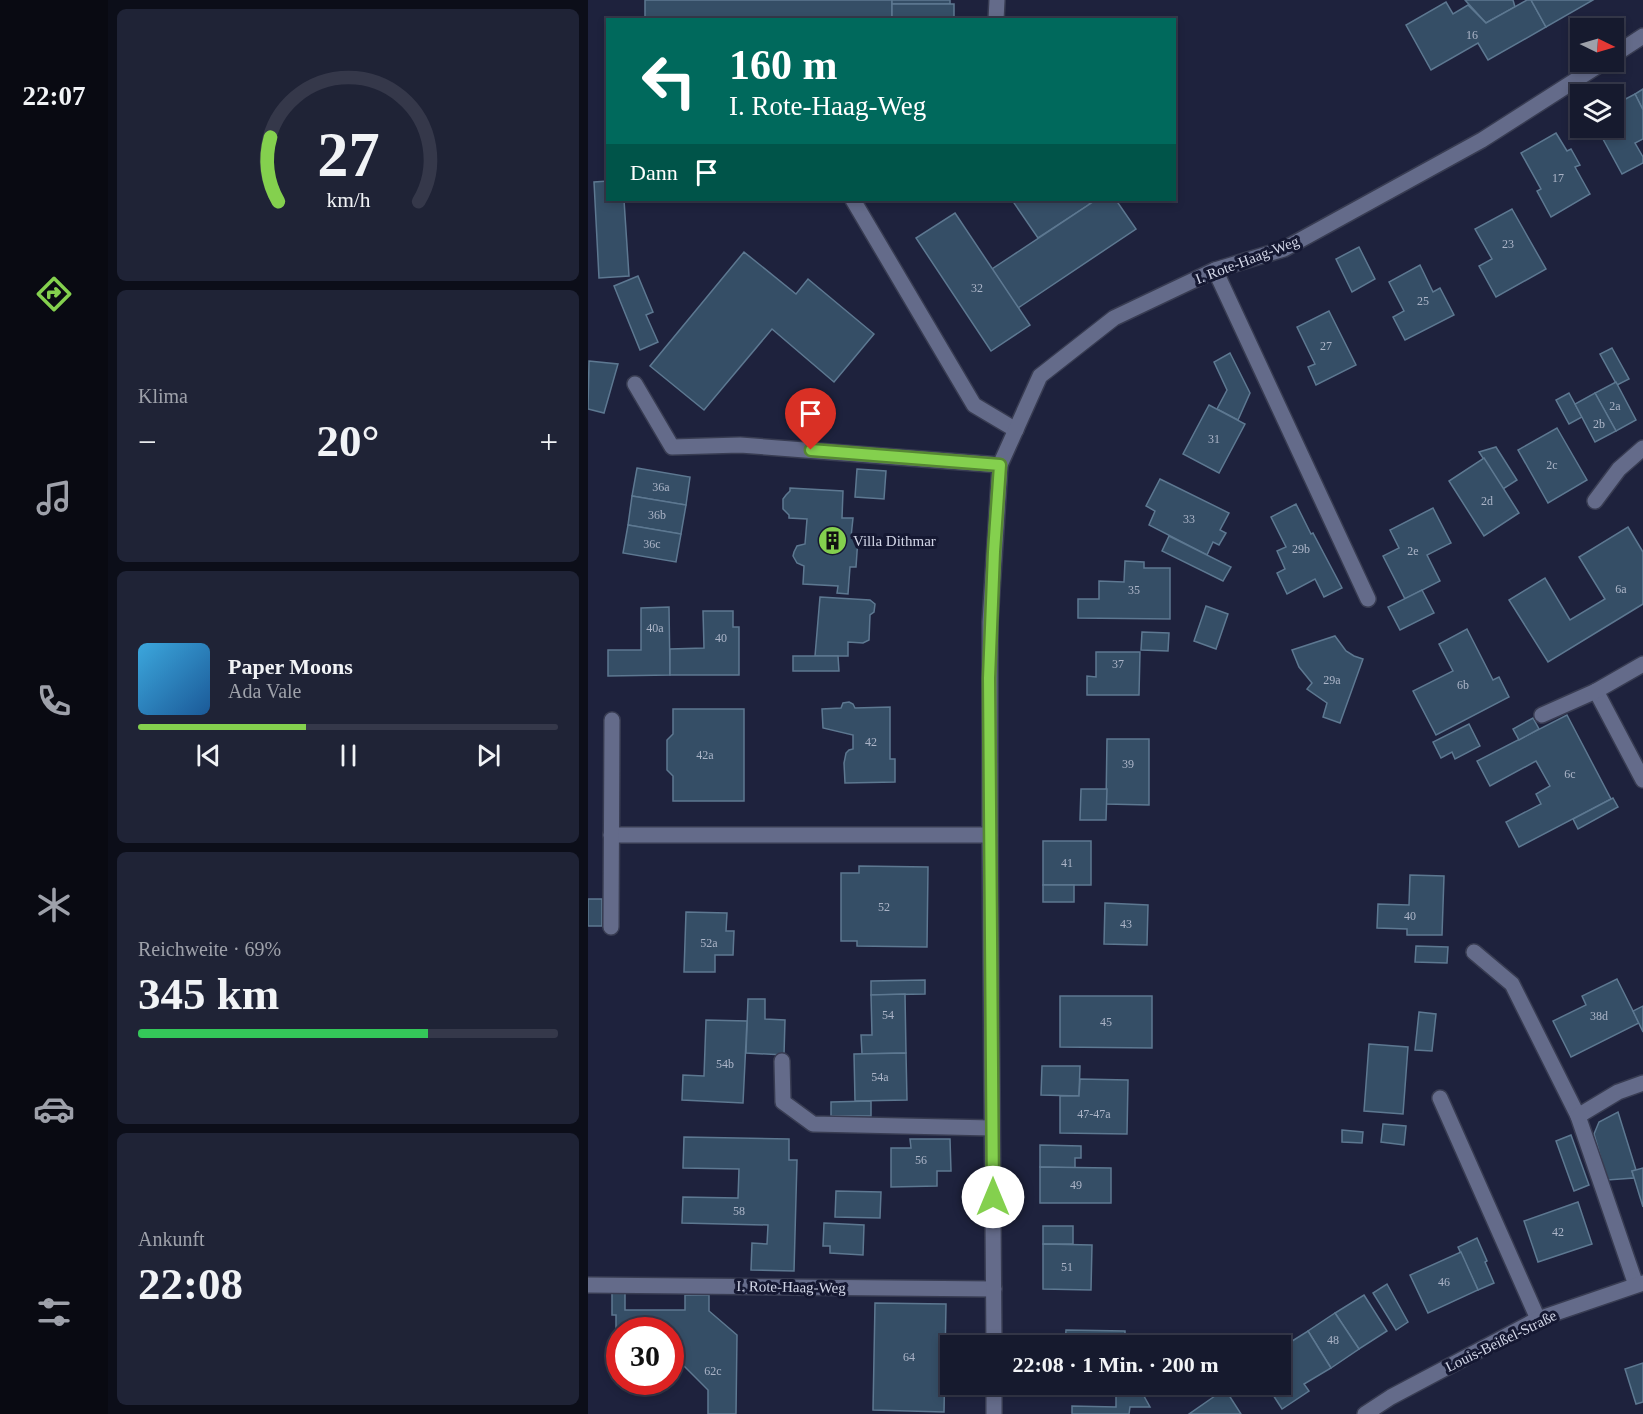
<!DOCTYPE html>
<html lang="de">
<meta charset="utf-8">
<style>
:root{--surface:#161a2e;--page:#1f2336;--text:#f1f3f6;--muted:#9ea1aa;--line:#35384a;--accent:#84d04e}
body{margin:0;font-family:Georgia,serif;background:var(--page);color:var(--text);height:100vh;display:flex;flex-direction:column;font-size:22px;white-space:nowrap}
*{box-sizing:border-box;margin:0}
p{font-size:20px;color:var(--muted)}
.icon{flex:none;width:33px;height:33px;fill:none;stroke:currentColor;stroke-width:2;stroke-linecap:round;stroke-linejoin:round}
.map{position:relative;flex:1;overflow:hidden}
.sheet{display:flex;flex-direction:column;gap:9px;padding:9px;background:#0c0e19;width:480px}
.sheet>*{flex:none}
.guide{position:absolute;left:18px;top:18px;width:570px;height:183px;border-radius:0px;box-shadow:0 3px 9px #0003,0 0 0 2px var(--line);background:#00695c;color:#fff;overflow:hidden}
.needle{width:39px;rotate:95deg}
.fabs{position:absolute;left:982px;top:18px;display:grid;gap:12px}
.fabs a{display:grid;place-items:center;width:54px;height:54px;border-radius:0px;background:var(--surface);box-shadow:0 3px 9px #0003,0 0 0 2px var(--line);font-size:30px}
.speed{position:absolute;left:18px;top:1317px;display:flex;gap:12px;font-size:30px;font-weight:700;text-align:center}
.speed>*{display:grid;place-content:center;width:78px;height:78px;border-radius:50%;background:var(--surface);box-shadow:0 3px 9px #0003,0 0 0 2px var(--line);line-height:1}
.speed .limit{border:9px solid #d22;background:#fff;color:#111}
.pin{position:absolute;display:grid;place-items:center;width:51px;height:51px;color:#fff;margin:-62px -26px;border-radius:50% 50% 50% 0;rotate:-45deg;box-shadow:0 0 6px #0007}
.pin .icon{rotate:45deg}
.me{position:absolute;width:66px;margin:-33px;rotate:0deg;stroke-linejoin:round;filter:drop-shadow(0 0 4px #0008)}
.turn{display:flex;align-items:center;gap:21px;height:126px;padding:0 24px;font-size:27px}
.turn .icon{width:78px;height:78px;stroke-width:2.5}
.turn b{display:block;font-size:42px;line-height:51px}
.then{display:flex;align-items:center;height:57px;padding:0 24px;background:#0003;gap:12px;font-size:22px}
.big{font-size:45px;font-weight:600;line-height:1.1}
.sheet .widget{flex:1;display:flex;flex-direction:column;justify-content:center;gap:9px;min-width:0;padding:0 21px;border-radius:9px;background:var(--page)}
.sheet .dial{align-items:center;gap:0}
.dial svg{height:156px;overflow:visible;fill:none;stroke:var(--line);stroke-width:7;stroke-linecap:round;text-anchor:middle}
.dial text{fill:var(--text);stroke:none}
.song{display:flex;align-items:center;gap:18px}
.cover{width:72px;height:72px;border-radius:9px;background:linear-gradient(135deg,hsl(200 70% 55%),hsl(210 70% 35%))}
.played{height:6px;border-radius:3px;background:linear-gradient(90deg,var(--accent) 40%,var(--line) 40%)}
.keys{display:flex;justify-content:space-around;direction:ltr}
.heat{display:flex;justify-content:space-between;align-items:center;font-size:33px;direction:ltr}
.charge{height:9px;border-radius:4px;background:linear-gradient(90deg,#34c759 69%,var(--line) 0)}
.trip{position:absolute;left:352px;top:1335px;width:351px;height:60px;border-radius:0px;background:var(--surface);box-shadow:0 3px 9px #0003,0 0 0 2px var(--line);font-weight:600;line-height:60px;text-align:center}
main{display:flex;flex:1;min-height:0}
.tab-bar{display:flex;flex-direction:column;width:108px;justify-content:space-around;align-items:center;background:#090a12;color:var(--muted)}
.tab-bar .icon{width:42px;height:42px}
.tab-bar .on{color:var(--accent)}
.tab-bar b{font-size:27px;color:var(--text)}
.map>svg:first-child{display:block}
.building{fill:#354e66;stroke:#5d7891;stroke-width:1.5}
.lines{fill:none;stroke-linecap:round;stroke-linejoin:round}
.lane-casing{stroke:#383c52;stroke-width:18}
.street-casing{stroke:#383c52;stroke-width:18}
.lane{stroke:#646b8a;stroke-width:15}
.street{stroke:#646b8a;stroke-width:15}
.route-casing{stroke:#568733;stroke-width:15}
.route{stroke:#84d04e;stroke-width:10}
.labels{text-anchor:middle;stroke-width:6;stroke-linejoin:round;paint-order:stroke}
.number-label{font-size:12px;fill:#abb4c7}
.street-label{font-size:15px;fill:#d2d6e7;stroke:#151832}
.poi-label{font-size:15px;fill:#d2d6e7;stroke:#151832;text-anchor:start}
</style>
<main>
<nav class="tab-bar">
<b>22:07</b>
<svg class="icon on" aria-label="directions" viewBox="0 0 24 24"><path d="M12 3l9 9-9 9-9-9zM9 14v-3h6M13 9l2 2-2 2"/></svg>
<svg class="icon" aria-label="music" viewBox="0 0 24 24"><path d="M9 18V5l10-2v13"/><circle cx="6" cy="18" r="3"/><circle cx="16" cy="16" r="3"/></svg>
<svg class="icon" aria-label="phone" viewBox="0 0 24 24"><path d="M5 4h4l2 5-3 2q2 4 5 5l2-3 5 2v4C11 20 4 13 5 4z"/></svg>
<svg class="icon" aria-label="climate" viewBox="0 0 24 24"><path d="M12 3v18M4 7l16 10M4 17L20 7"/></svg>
<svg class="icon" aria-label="car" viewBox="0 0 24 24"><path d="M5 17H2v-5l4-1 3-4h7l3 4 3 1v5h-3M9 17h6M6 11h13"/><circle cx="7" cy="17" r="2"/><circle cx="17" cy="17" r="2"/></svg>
<svg class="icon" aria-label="filters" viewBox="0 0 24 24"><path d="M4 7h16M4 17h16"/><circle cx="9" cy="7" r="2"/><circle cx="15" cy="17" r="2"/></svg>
</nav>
<section class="sheet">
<div class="widget dial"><svg viewBox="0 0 100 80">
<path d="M14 69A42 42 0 1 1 86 69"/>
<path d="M14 69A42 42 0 0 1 10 36" stroke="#84d04e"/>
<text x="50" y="56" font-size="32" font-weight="700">27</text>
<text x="50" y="72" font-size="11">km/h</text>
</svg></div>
<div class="widget"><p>Klima</p>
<div class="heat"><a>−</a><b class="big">20°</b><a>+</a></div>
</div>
<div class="widget">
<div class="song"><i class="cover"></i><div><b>Paper Moons</b><p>Ada Vale</p></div></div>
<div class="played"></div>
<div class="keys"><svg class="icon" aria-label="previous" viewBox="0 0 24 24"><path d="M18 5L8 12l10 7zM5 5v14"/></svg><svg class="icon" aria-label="pause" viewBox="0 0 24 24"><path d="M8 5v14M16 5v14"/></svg><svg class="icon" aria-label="next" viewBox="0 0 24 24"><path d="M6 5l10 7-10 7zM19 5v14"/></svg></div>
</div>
<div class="widget"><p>Reichweite · 69%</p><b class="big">345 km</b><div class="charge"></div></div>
<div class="widget"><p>Ankunft</p><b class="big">22:08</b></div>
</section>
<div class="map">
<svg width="1055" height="1414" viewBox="0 0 1055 1414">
<rect width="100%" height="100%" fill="#1e223d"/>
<g class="building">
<rect x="57" y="0" width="247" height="20"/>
<rect x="304" y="0" width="58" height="4"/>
<path d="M 877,0 L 925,0 L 927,7 L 898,23 Z"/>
<path d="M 939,0 L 943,0 L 958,27 L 900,60 L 890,43 L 843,70 L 818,25 L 858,2 L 865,14 L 880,5 L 898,23 Z"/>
<path d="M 943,0 L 1005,0 L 958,27 Z"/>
<rect x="304" y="4" width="62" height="16"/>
<path d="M 1055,89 L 1055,110 L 1047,94 Z"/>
<path d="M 1047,94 L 1055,110 L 1055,139 L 1047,143 L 1055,157 L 1055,163 L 1034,174 L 1009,128 L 1026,128 L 1026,105 Z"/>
<path d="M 968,133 L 979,151 L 983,149 L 992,165 L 987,167 L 1002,194 L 963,217 L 949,191 L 953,189 L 933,153 Z"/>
<path d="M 20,181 L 20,200 L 36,200 L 41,276 L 11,278 L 6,182 Z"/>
<path d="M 424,200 L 499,200 L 502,204 L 450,238 Z"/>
<path d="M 508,200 L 528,200 L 548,229 L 430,308 L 404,269 Z"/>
<path d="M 924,209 L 958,269 L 908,297 L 891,266 L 904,259 L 887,229 Z"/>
<path d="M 367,213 L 442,325 L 403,351 L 328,238 Z"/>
<path d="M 771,247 L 787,279 L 764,292 L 748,259 Z"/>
<path d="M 156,252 L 208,294 L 220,279 L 286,334 L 246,382 L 184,329 L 116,410 L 62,366 Z"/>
<path d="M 832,265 L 845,292 L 852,288 L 866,315 L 817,340 L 805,317 L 816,311 L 801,282 Z"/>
<path d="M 50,276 L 65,312 L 58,315 L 70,342 L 52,350 L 26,286 Z"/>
<path d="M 741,311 L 768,365 L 728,385 L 720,367 L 727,364 L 709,327 Z"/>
<path d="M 1024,348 L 1041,379 L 1029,385 L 1012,354 Z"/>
<path d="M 642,353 L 662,393 L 650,420 L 629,409 L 639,390 L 626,362 Z"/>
<path d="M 1,361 L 30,364 L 16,413 L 0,409 Z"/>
<path d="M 1028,382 L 1048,420 L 1028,431 L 1007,393 Z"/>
<path d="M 981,393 L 994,417 L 981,424 L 968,400 Z"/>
<path d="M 1007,393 L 1028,431 L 1007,442 L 987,404 Z"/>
<path d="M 621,405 L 657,424 L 631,473 L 595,454 Z"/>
<path d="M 969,428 L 999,480 L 960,503 L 930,450 Z"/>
<path d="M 908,447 L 929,480 L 915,489 L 891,452 Z"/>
<path d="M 896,458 L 931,513 L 896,536 L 861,481 Z"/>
<path d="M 49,468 L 102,477 L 98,505 L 44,496 Z"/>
<path d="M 269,469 L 298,471 L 296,499 L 267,497 Z"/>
<path d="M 572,479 L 641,513 L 632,530 L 638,533 L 631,545 L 625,542 L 619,555 L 561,525 L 567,511 L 558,506 Z"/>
<path d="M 202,488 L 255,491 L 254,518 L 265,518 L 263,537 L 270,538 L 268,567 L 262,567 L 260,594 L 249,593 L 250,586 L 215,584 L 216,566 L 209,563 L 205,556 L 206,552 L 209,546 L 217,544 L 219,519 L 201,518 L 201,515 L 195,509 L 195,499 L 198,495 L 202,491 Z"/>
<path d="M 44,496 L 98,505 L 93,534 L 40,525 Z"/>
<path d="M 708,504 L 723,534 L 725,533 L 754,588 L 736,597 L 727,579 L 699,594 L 689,573 L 697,569 L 689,551 L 698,547 L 683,517 Z"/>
<path d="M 845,508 L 863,543 L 839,555 L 852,581 L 817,599 L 795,556 L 811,548 L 802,530 Z"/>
<path d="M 40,525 L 93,534 L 88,562 L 35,553 Z"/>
<path d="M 1040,527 L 1055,552 L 1055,604 L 960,662 L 921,600 L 957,578 L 982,620 L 1017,599 L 991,557 Z"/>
<path d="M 581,536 L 643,567 L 635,581 L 574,551 Z"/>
<path d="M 537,561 L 556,562 L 556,568 L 582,568 L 582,619 L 490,618 L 490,599 L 511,599 L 511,581 L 536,582 Z"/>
<path d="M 834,590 L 846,613 L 812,630 L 800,607 Z"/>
<path d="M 232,597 L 282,600 L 287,604 L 286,612 L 282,615 L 281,640 L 275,643 L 260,642 L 260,656 L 227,656 Z"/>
<path d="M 618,606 L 640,614 L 628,649 L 606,641 Z"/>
<path d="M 81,607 L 82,675 L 20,676 L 20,650 L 53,650 L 53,608 Z"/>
<path d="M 115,611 L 145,611 L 145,627 L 151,627 L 151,675 L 82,675 L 82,649 L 116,648 Z"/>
<path d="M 879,629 L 905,680 L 911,677 L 921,697 L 848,735 L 825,691 L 865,671 L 851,644 Z"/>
<path d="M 554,632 L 581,633 L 580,651 L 553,650 Z"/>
<path d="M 747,636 L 758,651 L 766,656 L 775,659 L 752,723 L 735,717 L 739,703 L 719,689 L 724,683 L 711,667 L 704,650 Z"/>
<path d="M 508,652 L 552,652 L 551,695 L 499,695 L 499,676 L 508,677 Z"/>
<path d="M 205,656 L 250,656 L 251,671 L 205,671 Z"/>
<path d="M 261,702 L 265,704 L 267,708 L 302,707 L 302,759 L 307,759 L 307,782 L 257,783 L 256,763 L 258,753 L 261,750 L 265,749 L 265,735 L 235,728 L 234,709 L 253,708 L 255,703 Z"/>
<path d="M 85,709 L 156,709 L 156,801 L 85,801 L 85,776 L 79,770 L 79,740 L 85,734 Z"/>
<path d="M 979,715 L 1023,799 L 931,847 L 918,822 L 953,804 L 948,794 L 962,786 L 948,761 L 902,786 L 889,761 Z"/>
<path d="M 945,718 L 951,729 L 931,740 L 925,729 Z"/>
<path d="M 881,724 L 892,746 L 867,759 L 864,752 L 853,758 L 845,742 Z"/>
<path d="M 519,739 L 561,739 L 561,805 L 518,804 Z"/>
<path d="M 493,789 L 519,789 L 518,820 L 492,820 Z"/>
<path d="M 1025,798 L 1030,807 L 990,829 L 985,819 Z"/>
<rect x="455" y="841" width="48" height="44"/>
<path d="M 271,866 L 340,867 L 339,947 L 269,946 L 269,941 L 253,941 L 253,873 L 271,873 Z"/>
<path d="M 822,875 L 856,876 L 854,935 L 819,935 L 819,929 L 789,928 L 790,904 L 821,905 Z"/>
<rect x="455" y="885" width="31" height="17"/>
<rect x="0" y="899" width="14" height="27"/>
<path d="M 517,903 L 560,905 L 559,945 L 516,944 Z"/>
<path d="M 98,912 L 139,913 L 138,931 L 146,931 L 145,955 L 127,955 L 127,972 L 96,972 Z"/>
<path d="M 828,946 L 860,947 L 859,963 L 827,962 Z"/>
<path d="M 1029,979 L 1051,1023 L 983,1057 L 965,1021 L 998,1005 L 994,996 Z"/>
<path d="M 337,980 L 337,994 L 283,995 L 283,981 Z"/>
<path d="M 317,994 L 318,1053 L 274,1054 L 273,1035 L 284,1035 L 283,995 Z"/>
<path d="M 472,996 L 564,996 L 564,1048 L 472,1047 Z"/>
<path d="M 160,999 L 177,999 L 177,1019 L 197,1020 L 196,1055 L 158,1053 Z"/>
<path d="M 1055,1006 L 1055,1032 L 1045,1011 Z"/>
<path d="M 831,1012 L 848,1014 L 844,1051 L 827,1050 Z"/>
<path d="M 118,1020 L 159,1021 L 155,1103 L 94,1100 L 95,1075 L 116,1076 Z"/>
<path d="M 781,1044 L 820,1047 L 815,1114 L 776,1111 Z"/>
<path d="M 318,1053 L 319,1100 L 267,1101 L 266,1054 Z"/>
<path d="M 454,1066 L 492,1066 L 491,1096 L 453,1095 Z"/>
<path d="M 492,1079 L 540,1080 L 539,1134 L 472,1133 L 472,1096 L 491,1096 Z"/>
<path d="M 283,1101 L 283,1116 L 243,1116 L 243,1102 Z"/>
<path d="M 1030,1112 L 1048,1170 L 1044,1171 L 1046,1178 L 1019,1180 L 1006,1134 L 1011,1122 Z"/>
<path d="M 795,1124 L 818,1126 L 816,1145 L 793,1142 Z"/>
<path d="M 754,1130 L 775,1132 L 774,1143 L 754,1142 Z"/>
<path d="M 983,1135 L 1001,1185 L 986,1191 L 968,1141 Z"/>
<path d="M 96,1137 L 201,1139 L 201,1160 L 209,1160 L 206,1271 L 163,1270 L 164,1243 L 179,1244 L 180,1225 L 94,1223 L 95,1197 L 150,1198 L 151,1169 L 95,1168 Z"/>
<path d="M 322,1139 L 362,1139 L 363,1171 L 349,1171 L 349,1186 L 303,1187 L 303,1148 L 323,1148 Z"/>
<path d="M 452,1145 L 493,1146 L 493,1158 L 487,1158 L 487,1168 L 452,1167 Z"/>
<path d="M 452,1167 L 523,1168 L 523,1203 L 452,1203 Z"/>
<path d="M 1055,1168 L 1055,1207 L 1044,1171 Z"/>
<path d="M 248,1191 L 293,1192 L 292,1218 L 247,1217 Z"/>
<path d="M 990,1202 L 1004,1244 L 950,1262 L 936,1221 Z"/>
<path d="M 236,1223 L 276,1225 L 275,1255 L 242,1253 L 242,1246 L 235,1246 Z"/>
<rect x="455" y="1226" width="30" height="18"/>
<path d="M 889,1238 L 899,1261 L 897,1262 L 906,1283 L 890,1290 L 870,1247 Z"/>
<path d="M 455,1244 L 504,1245 L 503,1290 L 455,1289 Z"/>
<path d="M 873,1252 L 890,1290 L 840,1313 L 822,1275 Z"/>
<path d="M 799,1284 L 820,1322 L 808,1330 L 785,1293 Z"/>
<path d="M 24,1293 L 37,1293 L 37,1310 L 97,1310 L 97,1295 L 121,1295 L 121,1311 L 149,1335 L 148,1414 L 120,1414 L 120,1390 L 82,1352 L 82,1330 L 32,1330 L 32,1338 L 28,1338 L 28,1315 L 24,1315 Z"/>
<path d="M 776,1295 L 799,1331 L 771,1349 L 747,1313 Z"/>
<path d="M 287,1303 L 358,1304 L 356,1412 L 285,1410 Z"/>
<path d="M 747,1313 L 771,1349 L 743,1368 L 720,1331 Z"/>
<path d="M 478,1330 L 537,1331 L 537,1345 L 550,1346 L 477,1346 Z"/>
<path d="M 720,1331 L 743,1368 L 716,1384 L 721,1391 L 694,1409 L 678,1384 L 693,1384 L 693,1348 Z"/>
<path d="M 1055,1363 L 1055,1402 L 1048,1404 L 1037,1369 Z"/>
<path d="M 520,1384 L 548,1384 L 548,1389 L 520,1388 Z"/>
<path d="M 528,1389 L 552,1389 L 562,1407 L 542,1407 L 541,1414 L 484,1414 L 484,1406 L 528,1407 Z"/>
<path d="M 637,1389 L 653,1414 L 601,1414 Z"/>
</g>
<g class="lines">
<defs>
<g id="lane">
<path d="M 408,20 L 409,0"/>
<path d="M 265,200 L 386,405 L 428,430"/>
<path d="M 627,270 L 780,599"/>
<path d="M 47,384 L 84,447 L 152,445 L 412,465"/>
<path d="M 1007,501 L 1031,469 L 1055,448"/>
<path d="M 1008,691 L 1055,780"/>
<path d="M 954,715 L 1008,691 L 1055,664"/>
<path d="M 23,835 L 402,835"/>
<path d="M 23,927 L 24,720"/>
<path d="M 886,952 L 924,984 L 990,1116"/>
<path d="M 194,1061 L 195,1102 L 225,1124 L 404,1128"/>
<path d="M 852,1098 L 950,1319"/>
<path d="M 0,1285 L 406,1289"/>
<path d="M 1048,1285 L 990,1116 L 1030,1092 L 1055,1083"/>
</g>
<g id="street">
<path d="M 1026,55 L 1055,36"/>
<path d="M 406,1346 L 402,835 L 402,622 L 412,465 L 452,376 L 526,318 L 627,270 L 696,249 L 894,140 L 1016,62"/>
<path d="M 406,1384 L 406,1414"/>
<path d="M 777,1414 L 803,1397 L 950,1319 L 1055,1283"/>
</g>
</defs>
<use href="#lane" class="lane-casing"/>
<use href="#street" class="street-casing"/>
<use href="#lane" class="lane"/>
<use href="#street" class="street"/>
</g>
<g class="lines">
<defs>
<path id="route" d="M 223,450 L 412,465 L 406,552 L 401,678 L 405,1197"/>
</defs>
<use href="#route" class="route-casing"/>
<use href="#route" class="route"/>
</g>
<defs>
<symbol id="building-disc" viewBox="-11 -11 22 22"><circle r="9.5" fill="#84d04e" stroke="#151832"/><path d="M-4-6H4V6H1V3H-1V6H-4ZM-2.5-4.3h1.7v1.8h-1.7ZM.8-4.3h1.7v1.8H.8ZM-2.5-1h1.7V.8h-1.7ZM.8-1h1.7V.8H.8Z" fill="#111"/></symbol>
</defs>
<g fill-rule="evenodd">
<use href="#building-disc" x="228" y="524" width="33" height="33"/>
</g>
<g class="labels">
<g class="number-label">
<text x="884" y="39">16</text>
<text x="970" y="182">17</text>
<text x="920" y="248">23</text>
<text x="389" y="292">32</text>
<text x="835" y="305">25</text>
<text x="738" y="350">27</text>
<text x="1027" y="410">2a</text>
<text x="1011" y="428">2b</text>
<text x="626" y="443">31</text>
<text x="964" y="469">2c</text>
<text x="73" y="491">36a</text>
<text x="899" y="505">2d</text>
<text x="69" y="519">36b</text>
<text x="601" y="523">33</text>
<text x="64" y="548">36c</text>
<text x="713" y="553">29b</text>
<text x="825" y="555">2e</text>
<text x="1033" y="593">6a</text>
<text x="546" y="594">35</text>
<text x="67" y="632">40a</text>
<text x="133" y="642">40</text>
<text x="530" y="668">37</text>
<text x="744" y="684">29a</text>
<text x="875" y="689">6b</text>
<text x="283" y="746">42</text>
<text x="117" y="759">42a</text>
<text x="540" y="768">39</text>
<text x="982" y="778">6c</text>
<text x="479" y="867">41</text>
<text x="296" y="911">52</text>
<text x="822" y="920">40</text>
<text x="538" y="928">43</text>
<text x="121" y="947">52a</text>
<text x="300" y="1019">54</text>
<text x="1011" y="1020">38d</text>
<text x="518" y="1026">45</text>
<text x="137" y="1068">54b</text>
<text x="292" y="1081">54a</text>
<text x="506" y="1118">47-47a</text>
<text x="333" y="1164">56</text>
<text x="488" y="1189">49</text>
<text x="151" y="1215">58</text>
<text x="970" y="1236">42</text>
<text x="479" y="1271">51</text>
<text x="856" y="1286">46</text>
<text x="745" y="1344">48</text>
<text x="321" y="1361">64</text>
<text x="125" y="1375">62c</text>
</g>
<g class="street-label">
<text transform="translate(659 260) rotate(-21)" y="5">I. Rote-Haag-Weg</text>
<text transform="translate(203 1287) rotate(1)" y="5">I. Rote-Haag-Weg</text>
<text transform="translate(913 1341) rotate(-26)" y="5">Louis-Beißel-Straße</text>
</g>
<g class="poi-label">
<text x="265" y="546">Villa Dithmar</text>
</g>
</g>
</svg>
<div class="fabs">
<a><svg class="needle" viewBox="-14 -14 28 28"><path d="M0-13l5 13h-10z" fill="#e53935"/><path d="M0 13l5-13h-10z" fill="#9ea1aa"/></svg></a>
<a><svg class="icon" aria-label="layers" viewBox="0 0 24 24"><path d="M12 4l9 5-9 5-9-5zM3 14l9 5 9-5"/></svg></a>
</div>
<div class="speed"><div class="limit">30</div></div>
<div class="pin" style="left:223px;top:450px;background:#d93025"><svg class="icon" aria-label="arrive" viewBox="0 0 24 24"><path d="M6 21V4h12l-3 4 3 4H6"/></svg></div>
<svg class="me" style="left:405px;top:1197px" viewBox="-20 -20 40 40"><circle r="19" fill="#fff"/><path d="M0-13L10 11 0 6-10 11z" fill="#84d04e"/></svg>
<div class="trip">22:08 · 1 Min. · 200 m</div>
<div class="guide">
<div class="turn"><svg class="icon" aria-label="left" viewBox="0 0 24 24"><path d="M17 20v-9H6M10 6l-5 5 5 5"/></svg><div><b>160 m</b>I. Rote-Haag-Weg</div></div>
<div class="then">Dann<svg class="icon" aria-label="arrive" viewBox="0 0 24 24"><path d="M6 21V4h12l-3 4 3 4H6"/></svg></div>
</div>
</div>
</main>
